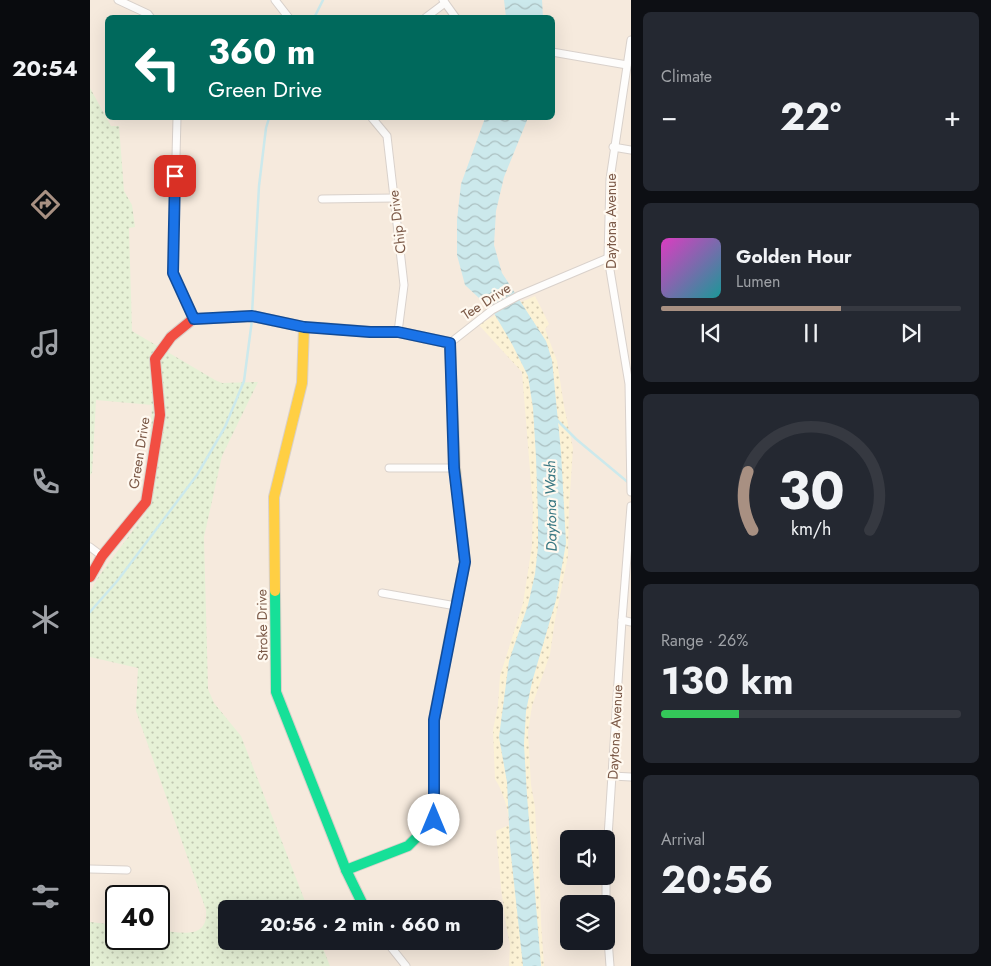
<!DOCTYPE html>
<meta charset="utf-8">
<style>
:root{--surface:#171b24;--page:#242831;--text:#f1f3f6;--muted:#9ea1a6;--line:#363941;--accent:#a89082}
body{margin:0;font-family:Jost,sans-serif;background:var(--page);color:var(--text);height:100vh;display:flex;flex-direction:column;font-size:19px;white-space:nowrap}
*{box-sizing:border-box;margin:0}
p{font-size:16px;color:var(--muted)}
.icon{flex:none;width:28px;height:28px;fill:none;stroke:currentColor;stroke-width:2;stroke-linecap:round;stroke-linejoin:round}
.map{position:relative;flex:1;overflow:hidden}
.details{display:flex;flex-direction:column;gap:12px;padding:12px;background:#0d0f14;width:360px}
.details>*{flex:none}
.guide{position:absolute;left:15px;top:15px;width:450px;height:105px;border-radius:8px;box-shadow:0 5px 20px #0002;background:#00695c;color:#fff;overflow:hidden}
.fabs{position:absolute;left:470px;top:830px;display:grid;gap:10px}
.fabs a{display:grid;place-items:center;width:55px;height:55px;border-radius:8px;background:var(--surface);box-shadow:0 5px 20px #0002;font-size:25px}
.speed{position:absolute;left:15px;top:885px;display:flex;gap:10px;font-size:25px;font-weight:700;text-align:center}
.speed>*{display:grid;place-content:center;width:65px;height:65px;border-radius:50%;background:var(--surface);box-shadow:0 5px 20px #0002;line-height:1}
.speed .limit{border:2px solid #111;border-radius:8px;background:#fff;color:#111}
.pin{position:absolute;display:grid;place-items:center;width:42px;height:42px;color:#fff;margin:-21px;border-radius:10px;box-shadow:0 2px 8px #0006}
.me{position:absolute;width:55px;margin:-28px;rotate:0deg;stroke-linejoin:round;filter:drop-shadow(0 0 4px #0008)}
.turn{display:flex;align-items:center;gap:18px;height:105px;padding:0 20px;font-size:22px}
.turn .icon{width:65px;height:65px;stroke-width:2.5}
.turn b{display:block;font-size:35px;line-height:42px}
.big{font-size:38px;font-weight:700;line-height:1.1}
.details .widget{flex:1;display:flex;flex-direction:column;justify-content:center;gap:8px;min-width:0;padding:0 18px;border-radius:8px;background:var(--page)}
.details .dial{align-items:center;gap:0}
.dial svg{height:130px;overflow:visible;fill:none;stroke:var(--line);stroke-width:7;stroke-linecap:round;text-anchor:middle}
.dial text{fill:var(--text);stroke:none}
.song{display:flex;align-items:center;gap:15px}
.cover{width:60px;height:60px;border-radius:8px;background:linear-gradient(135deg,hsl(310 70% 55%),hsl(180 70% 35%))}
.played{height:5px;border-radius:2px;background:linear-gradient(90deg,var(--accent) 60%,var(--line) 60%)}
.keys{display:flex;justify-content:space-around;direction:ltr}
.heat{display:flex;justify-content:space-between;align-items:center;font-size:28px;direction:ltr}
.charge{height:8px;border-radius:4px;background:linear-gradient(90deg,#34c759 26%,var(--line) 0)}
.trip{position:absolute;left:128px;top:900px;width:285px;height:50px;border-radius:8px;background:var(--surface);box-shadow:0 5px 20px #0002;font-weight:700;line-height:50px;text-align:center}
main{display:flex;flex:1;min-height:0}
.tabs{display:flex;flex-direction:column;width:90px;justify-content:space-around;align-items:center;background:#090b0e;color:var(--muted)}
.tabs .icon{width:35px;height:35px}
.tabs .selected{color:var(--accent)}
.tabs b{font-size:22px;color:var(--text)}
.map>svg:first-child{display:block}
.residential{fill:#f6eadd;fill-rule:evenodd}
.grass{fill:url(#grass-dots)}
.sand{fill:url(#sand-dots)}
.water{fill:url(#water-waves)}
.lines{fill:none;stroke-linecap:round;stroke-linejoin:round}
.stream{stroke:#cce9ec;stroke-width:2.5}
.street-casing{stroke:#d9d1cb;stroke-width:9}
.fast-casing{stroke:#d9d0c9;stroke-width:12}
.slow-casing{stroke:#d9d0c9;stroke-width:12}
.jam-casing{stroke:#d9d0c9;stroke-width:12}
.street{stroke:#fefdfc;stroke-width:7}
.fast{stroke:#16e098;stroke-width:10}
.slow{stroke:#ffcf43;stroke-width:10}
.jam{stroke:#f24e42;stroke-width:10}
.route-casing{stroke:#114b97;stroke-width:12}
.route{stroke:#1a73e8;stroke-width:9}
.labels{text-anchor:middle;stroke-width:4.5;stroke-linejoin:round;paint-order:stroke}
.street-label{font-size:14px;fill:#7c5a48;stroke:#fff9f0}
.water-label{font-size:15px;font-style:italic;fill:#3a7883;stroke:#fff9f0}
</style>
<main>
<nav class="tabs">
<b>20:54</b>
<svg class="icon selected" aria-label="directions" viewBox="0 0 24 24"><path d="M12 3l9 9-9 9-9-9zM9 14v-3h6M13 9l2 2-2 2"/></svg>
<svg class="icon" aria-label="music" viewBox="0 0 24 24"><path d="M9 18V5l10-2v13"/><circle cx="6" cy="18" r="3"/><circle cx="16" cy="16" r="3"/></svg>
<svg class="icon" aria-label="phone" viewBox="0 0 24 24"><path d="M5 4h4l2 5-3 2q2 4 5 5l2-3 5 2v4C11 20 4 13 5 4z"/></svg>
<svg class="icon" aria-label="climate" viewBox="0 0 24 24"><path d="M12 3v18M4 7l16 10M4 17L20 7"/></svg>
<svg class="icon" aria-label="car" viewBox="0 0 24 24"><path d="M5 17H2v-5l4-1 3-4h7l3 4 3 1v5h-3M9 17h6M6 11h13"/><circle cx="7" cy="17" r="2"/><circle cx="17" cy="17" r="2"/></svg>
<svg class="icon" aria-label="filters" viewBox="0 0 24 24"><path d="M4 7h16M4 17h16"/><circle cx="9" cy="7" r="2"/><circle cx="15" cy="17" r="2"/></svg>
</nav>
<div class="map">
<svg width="541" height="966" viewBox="0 0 541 966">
<defs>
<pattern id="grass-dots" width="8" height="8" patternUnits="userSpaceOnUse" patternTransform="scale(1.25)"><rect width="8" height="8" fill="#e6f1d6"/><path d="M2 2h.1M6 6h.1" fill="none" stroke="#bfc6b0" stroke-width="1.8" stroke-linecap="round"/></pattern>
<pattern id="sand-dots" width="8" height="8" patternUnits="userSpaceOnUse" patternTransform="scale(1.25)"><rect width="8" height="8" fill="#fcf2d5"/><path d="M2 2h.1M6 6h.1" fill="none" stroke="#d1c7af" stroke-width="1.8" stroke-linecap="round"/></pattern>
<pattern id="water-waves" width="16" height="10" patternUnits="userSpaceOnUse" patternTransform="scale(1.25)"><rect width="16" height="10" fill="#cce9ec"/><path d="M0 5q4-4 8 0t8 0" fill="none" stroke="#abc0c1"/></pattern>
</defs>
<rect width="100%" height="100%" fill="#f9f4ed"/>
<path class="residential" d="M 0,0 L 541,0 L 541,966 L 0,966 ZM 18,18 L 462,18 L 462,118 L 18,118 ZM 479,839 L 516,839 L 516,876 L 479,876 ZM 26,896 L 69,896 L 69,939 L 26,939 ZM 479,904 L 516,904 L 516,941 L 479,941 ZM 136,909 L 404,909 L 404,941 L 136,941 Z"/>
<path class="grass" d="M 0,88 L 21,126 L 29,126 L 34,191 L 42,205 L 45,227 L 39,228 L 42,331 L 125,380 L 132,383 L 168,382 L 132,456 L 114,537 L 118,689 L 124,703 L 151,736 L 218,909 L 136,909 L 136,941 L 230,941 L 240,966 L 0,966 L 0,922 L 26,925 L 26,939 L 69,939 L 69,930 C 88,932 119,941 116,910 L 46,711 L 48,668 L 0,657 L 0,592 L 9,576 L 56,513 L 62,405 L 6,400 L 2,473 L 0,475 Z"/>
<path class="sand" d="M 445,296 L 459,324 L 455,329 L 467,361 L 474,406 L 483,448 L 479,507 L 478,556 L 465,620 L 460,654 L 442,706 L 438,732 L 441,785 L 445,807 L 446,830 L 449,855 L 451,923 L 454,966 L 419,966 L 420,945 L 416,925 L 411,888 L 406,831 L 419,825 C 419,811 413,791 405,779 L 403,730 L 408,705 L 410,676 L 433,603 L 442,546 L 443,507 L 432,372 L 389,325 L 415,309 Z"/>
<g class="water">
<path d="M 414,0 L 452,0 L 453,17 L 416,17 Z"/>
<path d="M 395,118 L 438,118 L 414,177 L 406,211 L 404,245 L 412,273 L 456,341 L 462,360 L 471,452 L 476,543 L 466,600 L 442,682 L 436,711 L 434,744 L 437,796 L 451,966 L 433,966 L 420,846 L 417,782 L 409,737 L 419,661 L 438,605 L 445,574 L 448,547 L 448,515 L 446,457 L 443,408 L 438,376 L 422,344 L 402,310 L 375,285 L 367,255 L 367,220 L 371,184 Z"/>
</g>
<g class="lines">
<g class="stream">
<path d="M 224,18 L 233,0"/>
<path d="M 162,314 L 169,186 L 176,128 L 179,118"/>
<path d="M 465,418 L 486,439 L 540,484"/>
<path d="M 0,612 L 28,580 L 107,475 L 135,427 L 154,381 L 162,320"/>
</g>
<defs>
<g id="street">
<path d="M 28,0 L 58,14 L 61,18"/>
<path d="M 185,0 L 199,18"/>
<path d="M 353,0 L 366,18"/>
<path d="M 335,18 L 355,3"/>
<path d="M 541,40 L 520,179 L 518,258 L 539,384 L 541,492"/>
<path d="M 462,52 L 537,65"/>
<path d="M 87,118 L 83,273 L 103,319"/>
<path d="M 282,118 L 297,136 L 314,285 L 308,332"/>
<path d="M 523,147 L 541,150"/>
<path d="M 232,199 L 304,198"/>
<path d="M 360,343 L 402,310 L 428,296 L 518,258"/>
<path d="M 299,468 L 365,468"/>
<path d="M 0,547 L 12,556"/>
<path d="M 292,593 L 366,606"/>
<path d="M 532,620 L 541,622"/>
<path d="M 522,776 L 541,777"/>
<path d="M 516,868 L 532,620 L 541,506"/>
<path d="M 0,869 L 37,870"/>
<path d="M 516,904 L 516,876"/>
<path d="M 516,912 L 520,966"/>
<path d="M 296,941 L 316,966"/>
</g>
<g id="fast">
<path d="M 185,591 L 186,692 L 256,870 L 275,909"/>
<path d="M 256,870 L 318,846 L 344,820 L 344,719 L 361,631"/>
</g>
<g id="slow">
<path d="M 232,328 L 281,332 L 308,332 L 360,343 L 365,468 L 375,562 L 361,631"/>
<path d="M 185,591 L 184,497 L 212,383 L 214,327"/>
</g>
<path id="jam" d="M 0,577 L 12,556 L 56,502 L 70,415 L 65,359 L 81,337 L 103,319 L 162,316 L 214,327 L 232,328"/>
</defs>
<use href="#street" class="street-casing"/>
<use href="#fast" class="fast-casing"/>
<use href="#slow" class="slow-casing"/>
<use href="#jam" class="jam-casing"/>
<use href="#street" class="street"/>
<use href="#fast" class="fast"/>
<use href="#slow" class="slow"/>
<use href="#jam" class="jam"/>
</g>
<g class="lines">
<defs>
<path id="route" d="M 85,176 L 83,273 L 104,319 L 162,316 L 214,327 L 280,332 L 308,332 L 360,343 L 364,468 L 375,562 L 344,720 L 344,820"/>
</defs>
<use href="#route" class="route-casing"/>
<use href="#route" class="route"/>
</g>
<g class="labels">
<g class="street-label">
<text transform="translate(521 221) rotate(-90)" y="5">Daytona Avenue</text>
<text transform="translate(307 222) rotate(-97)" y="5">Chip Drive</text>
<text transform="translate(396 301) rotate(-33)" y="5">Tee Drive</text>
<text transform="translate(49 453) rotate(-81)" y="5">Green Drive</text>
<text transform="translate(172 625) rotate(-91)" y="5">Stroke Drive</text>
<text transform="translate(525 732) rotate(-87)" y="5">Daytona Avenue</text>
</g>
<g class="water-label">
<text transform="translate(461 506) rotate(-91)" y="5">Daytona Wash</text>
</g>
</g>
</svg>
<div class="fabs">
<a><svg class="icon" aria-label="sound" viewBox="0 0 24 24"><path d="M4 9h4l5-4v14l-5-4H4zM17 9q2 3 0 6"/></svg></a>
<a><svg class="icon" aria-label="layers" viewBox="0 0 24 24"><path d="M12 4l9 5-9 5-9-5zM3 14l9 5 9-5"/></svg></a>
</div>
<div class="speed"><div class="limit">40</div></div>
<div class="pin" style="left:85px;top:176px;background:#d93025"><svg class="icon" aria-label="arrive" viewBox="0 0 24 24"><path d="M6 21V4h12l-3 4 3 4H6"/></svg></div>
<svg class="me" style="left:344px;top:820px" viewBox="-20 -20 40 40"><circle r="19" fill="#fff"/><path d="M0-13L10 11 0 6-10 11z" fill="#1a73e8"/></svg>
<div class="trip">20:56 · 2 min · 660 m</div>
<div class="guide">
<div class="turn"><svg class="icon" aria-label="left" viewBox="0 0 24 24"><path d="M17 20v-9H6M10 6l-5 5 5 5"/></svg><div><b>360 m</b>Green Drive</div></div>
</div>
</div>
<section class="details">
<div class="widget"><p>Climate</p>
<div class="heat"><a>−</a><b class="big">22°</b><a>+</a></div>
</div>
<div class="widget">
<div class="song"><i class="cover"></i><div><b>Golden Hour</b><p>Lumen</p></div></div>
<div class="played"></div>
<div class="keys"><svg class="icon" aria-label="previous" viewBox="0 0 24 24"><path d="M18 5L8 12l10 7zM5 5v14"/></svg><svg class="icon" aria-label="pause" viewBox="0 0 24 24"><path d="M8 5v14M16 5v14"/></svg><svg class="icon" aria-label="next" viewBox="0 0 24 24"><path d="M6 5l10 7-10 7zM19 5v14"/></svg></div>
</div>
<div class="widget dial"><svg viewBox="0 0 100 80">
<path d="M14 69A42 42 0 1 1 86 69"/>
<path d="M14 69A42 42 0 0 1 11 33" stroke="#a89082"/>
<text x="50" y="56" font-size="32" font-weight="700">30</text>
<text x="50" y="72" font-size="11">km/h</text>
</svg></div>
<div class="widget"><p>Range · 26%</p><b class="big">130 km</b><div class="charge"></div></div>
<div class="widget"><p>Arrival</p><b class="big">20:56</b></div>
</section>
</main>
